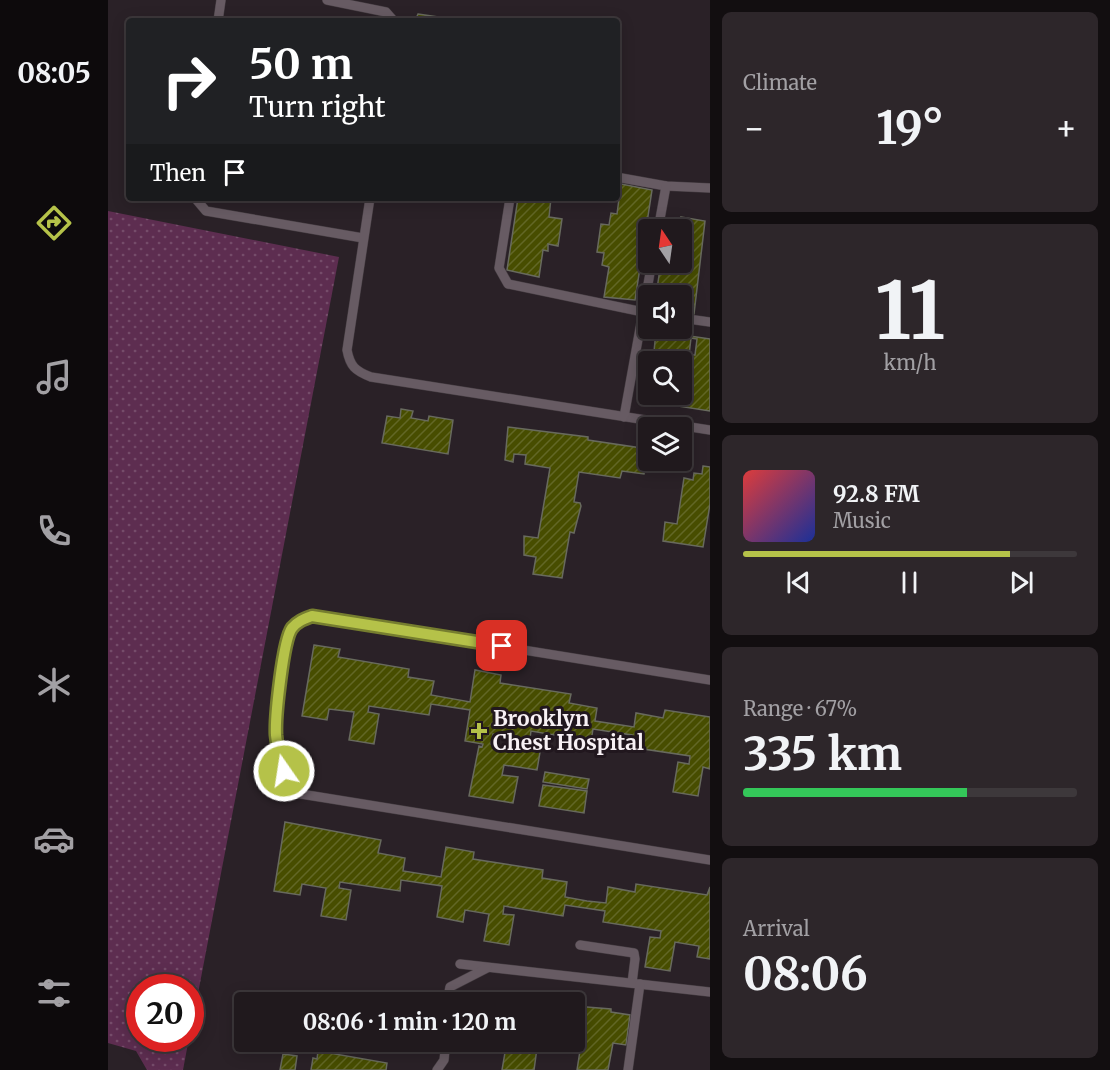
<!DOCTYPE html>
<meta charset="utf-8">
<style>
:root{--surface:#20191d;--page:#2d262a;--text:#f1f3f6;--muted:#a2a0a4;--line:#3d383b;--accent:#b5c249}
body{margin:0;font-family:Merriweather,serif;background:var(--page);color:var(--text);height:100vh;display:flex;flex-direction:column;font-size:22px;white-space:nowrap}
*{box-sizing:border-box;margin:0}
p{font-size:20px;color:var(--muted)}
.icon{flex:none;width:33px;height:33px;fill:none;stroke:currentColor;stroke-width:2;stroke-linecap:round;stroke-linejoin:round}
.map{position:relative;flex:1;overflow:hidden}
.sheet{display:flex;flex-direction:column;gap:12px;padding:12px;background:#120e10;width:400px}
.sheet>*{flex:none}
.guide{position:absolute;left:18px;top:18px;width:494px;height:183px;border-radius:6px;box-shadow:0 3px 15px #0003,0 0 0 2px var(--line);background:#202124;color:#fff;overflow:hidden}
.needle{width:39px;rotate:347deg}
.fabs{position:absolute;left:530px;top:219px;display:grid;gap:12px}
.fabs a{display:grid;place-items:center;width:54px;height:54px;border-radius:6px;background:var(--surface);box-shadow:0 3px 15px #0003,0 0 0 2px var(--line);font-size:30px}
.speed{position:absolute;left:18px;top:974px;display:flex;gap:12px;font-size:30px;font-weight:700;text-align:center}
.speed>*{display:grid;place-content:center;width:78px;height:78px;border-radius:50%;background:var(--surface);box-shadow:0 3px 15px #0003,0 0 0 2px var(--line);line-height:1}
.speed .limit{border:9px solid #d22;background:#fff;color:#111}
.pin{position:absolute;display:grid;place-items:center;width:51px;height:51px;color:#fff;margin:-26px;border-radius:12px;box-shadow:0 3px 9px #0006}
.me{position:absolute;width:66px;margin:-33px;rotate:347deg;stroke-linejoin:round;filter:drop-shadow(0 0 4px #0008)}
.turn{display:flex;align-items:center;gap:21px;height:126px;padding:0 24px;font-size:27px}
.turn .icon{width:78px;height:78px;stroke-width:2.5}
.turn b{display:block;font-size:42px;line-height:51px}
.then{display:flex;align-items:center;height:57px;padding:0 24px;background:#0003;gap:12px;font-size:22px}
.big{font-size:45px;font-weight:700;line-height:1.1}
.sheet .tile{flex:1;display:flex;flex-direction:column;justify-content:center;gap:9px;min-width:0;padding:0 21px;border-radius:9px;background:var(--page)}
.sheet .dial{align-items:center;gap:0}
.dial b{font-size:78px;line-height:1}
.song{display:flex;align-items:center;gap:18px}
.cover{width:72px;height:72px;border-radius:9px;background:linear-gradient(135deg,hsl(0 70% 55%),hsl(230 70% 35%))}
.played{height:6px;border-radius:3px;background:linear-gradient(90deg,var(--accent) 80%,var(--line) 80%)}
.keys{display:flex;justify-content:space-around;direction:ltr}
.heat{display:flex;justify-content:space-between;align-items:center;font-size:33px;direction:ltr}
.charge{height:9px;border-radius:4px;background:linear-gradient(90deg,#34c759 67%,var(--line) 0)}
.trip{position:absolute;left:126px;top:992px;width:351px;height:60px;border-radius:6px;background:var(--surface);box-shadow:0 3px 15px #0003,0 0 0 2px var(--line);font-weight:700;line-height:60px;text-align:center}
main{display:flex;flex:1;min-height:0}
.dock{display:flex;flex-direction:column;width:108px;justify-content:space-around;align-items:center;background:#0d0a0c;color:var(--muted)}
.dock .icon{width:42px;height:42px}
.dock .on{color:var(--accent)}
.dock b{font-size:27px;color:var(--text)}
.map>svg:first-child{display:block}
.grass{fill:url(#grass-dots)}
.building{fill:url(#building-hatch);stroke:#686a5e;stroke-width:1.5;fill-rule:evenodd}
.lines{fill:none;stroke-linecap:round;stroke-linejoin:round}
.lane-casing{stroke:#453d42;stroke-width:10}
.lane{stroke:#675b63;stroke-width:9}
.route-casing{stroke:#767e2f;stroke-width:15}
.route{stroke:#b5c249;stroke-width:10}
.poi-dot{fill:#b5c249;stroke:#21171e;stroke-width:2}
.labels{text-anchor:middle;stroke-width:6;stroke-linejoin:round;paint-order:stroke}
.poi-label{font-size:21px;font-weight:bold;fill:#f8f1f5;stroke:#21171e;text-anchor:start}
</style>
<main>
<nav class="dock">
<b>08:05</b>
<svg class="icon on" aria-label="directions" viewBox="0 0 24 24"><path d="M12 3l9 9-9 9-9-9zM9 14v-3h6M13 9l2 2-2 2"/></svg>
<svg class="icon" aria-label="music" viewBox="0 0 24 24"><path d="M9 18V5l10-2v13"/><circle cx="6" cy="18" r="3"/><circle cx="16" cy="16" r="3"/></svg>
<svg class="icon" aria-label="phone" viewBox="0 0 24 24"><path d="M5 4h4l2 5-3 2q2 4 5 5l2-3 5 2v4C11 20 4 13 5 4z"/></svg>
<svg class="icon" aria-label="climate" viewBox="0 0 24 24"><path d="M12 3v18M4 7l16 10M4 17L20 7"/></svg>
<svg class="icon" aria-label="car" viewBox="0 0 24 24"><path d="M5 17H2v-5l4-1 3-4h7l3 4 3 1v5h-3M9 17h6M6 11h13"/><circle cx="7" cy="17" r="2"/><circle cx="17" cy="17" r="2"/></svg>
<svg class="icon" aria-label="filters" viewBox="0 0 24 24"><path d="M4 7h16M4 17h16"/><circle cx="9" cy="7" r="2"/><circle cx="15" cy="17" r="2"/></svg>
</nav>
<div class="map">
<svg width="602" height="1070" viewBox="0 0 602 1070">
<defs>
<pattern id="grass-dots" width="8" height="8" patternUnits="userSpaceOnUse" patternTransform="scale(1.5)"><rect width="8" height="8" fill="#5d2d50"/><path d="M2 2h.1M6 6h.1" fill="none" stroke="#754c6a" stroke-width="1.8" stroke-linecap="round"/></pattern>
<pattern id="building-hatch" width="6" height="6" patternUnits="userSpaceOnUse" patternTransform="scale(1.5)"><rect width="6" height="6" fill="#474d00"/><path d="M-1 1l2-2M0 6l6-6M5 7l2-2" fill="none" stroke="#626726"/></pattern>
</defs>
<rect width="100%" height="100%" fill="#2a2127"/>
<path class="grass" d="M 0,211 L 231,257 L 83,1030 L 82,987 L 32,987 L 32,1038 L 81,1038 L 75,1070 L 39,1070 L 28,1051 L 0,1043 Z"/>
<g class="building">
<path d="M 310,14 L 358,21 L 307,21 Z"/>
<path d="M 513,184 L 544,190 L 527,300 L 496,297 L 501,267 L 494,265 L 496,253 L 489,252 L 493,224 L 501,225 L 503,213 L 509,214 Z"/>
<path d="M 410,198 L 443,198 L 441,217 L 454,219 L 450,246 L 440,244 L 440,251 L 435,250 L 431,277 L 399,270 Z"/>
<path d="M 573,217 L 597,221 L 586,314 L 573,312 L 573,296 L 548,296 L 553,262 L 573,262 Z"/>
<path d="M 548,331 L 602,339 L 602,411 L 563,405 L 565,394 L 573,394 L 573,362 L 545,362 ZM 583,338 L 589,339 L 587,355 L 582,355 L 582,361 L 576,360 L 577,356 L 581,355 Z"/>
<path d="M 293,409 L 305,411 L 303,418 L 320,421 L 321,416 L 345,420 L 340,454 L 274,443 L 279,416 L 292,418 Z"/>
<path d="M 400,427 L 480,437 L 480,440 L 540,449 L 536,474 L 514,471 L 512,478 L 471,472 L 466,502 L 472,503 L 473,506 L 466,533 L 462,532 L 454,578 L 425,574 L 428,557 L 416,555 L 416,536 L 430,538 L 442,468 L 417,464 L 418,455 L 406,454 L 405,462 L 397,460 Z"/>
<path d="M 595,466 L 602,467 L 602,504 L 595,547 L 555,541 L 557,522 L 569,524 L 576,478 L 585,480 L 586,473 L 594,474 Z"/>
<path d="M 206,645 L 232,649 L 230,657 L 301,669 L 300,677 L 326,681 L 323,695 L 362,702 L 367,670 L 393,675 L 392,683 L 463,694 L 461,703 L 489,708 L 487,721 L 526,727 L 528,713 L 555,718 L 557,710 L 602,717 L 602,769 L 595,767 L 590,796 L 565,792 L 570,762 L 581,764 L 582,756 L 522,747 L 524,735 L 485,729 L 483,741 L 423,731 L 422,738 L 434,740 L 429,770 L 396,765 L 394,775 L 410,777 L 405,803 L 361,796 L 371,746 L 374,747 L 375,744 L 357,741 L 362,710 L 323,704 L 321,715 L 261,706 L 260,712 L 271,714 L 266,744 L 241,740 L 246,712 L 221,709 L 219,720 L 194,716 ZM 385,734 L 409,738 L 406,752 L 387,749 L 388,744 L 383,744 Z"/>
<path d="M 437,772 L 481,779 L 479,789 L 435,782 Z"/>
<path d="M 435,785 L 479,791 L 476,813 L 431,806 Z"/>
<path d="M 177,822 L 273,840 L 270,853 L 297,858 L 295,871 L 333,877 L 338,847 L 366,852 L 365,859 L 435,870 L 434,878 L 459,882 L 457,897 L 479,901 L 498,903 L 500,887 L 527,892 L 528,884 L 599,895 L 602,887 L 602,959 L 589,957 L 591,946 L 567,942 L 562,971 L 537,967 L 542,937 L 552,938 L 553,931 L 495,922 L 497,911 L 457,905 L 455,916 L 396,906 L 395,914 L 406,915 L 401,945 L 376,941 L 381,914 L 357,910 L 355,922 L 329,917 L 334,886 L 293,880 L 292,891 L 232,882 L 231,888 L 243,890 L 238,920 L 213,916 L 218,888 L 194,884 L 192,895 L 166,891 Z"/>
<path d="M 393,994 L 441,1002 L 391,1002 Z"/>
<path d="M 466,1006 L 503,1009 L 503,1012 L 522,1015 L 518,1045 L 505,1043 L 500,1070 L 469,1070 L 474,1038 L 466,1037 Z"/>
<path d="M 399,1041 L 430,1041 L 426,1070 L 394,1070 Z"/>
<path d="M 210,1051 L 279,1063 L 278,1070 L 203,1070 L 205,1058 L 209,1059 Z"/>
<path d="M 175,1054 L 189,1056 L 187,1070 L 172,1070 Z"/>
</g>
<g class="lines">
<defs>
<g id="lane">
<path d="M 219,0 L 278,12 L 286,21"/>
<path d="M 110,21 L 113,0"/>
<path d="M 508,177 L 558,186 L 602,188"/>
<path d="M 87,198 L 98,211 L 255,238"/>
<path d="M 262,198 L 239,350 C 242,366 247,371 263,377 L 602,430"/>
<path d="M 402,198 L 391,268 L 400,284 L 540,313"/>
<path d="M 550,230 L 558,186"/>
<path d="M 573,318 L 602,322"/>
<path d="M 516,417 L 544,262"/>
<path d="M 602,680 L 204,616 C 195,619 186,622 182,632 C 176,645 176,662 174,677 C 169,716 160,764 193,794 L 602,860"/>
<path d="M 472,945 L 526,953 L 527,959 L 524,983"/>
<path d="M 352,964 L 602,992"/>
<path d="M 339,1002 L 342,987 L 379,968"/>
<path d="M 329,1070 L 336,1060 L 338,1041"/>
<path d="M 520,1070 L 532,984"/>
</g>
</defs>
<use href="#lane" class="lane-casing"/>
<use href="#lane" class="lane"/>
</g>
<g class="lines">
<defs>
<path id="route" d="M 176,771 C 173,760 169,747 168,735 C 167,717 175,640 184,628 C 190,621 196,619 204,616 L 394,646"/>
</defs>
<use href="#route" class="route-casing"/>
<use href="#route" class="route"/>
</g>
<path class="poi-dot" d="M368 722h6v6h6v6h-6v6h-6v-6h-6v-6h6z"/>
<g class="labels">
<g class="poi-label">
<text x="385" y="726">Brooklyn<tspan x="385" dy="24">Chest Hospital</tspan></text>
</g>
</g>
</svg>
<div class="fabs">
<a><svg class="needle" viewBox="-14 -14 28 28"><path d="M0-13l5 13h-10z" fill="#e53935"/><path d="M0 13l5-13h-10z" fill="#a2a0a4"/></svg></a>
<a><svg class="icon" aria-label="sound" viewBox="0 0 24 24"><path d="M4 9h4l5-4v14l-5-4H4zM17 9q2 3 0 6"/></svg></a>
<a><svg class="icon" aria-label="search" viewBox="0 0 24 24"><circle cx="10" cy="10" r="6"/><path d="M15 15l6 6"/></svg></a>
<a><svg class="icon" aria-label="layers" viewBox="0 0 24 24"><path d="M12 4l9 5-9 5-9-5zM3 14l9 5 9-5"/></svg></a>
</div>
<div class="speed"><div class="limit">20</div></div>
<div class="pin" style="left:394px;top:646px;background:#d93025"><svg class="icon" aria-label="arrive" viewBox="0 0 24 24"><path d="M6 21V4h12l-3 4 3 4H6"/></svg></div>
<svg class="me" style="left:176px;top:771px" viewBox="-20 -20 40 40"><circle r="17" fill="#b5c249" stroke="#fff" stroke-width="3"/><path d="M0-11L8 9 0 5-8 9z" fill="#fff"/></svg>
<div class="trip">08:06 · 1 min · 120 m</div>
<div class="guide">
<div class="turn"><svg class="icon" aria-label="right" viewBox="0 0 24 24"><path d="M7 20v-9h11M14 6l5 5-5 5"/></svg><div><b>50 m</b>Turn right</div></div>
<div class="then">Then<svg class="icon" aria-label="arrive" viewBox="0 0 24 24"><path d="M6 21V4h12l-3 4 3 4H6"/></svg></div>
</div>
</div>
<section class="sheet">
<div class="tile"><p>Climate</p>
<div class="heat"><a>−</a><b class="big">19°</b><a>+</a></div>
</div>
<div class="tile dial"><b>11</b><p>km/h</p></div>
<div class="tile">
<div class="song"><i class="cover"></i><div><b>92.8 FM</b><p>Music</p></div></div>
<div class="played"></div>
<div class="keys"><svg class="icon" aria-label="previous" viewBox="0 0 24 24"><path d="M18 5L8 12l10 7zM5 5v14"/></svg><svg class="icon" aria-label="pause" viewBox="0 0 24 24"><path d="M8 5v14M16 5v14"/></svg><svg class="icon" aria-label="next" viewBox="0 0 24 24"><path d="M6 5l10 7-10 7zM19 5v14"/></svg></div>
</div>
<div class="tile"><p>Range · 67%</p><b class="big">335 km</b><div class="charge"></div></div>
<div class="tile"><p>Arrival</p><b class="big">08:06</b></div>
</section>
</main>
